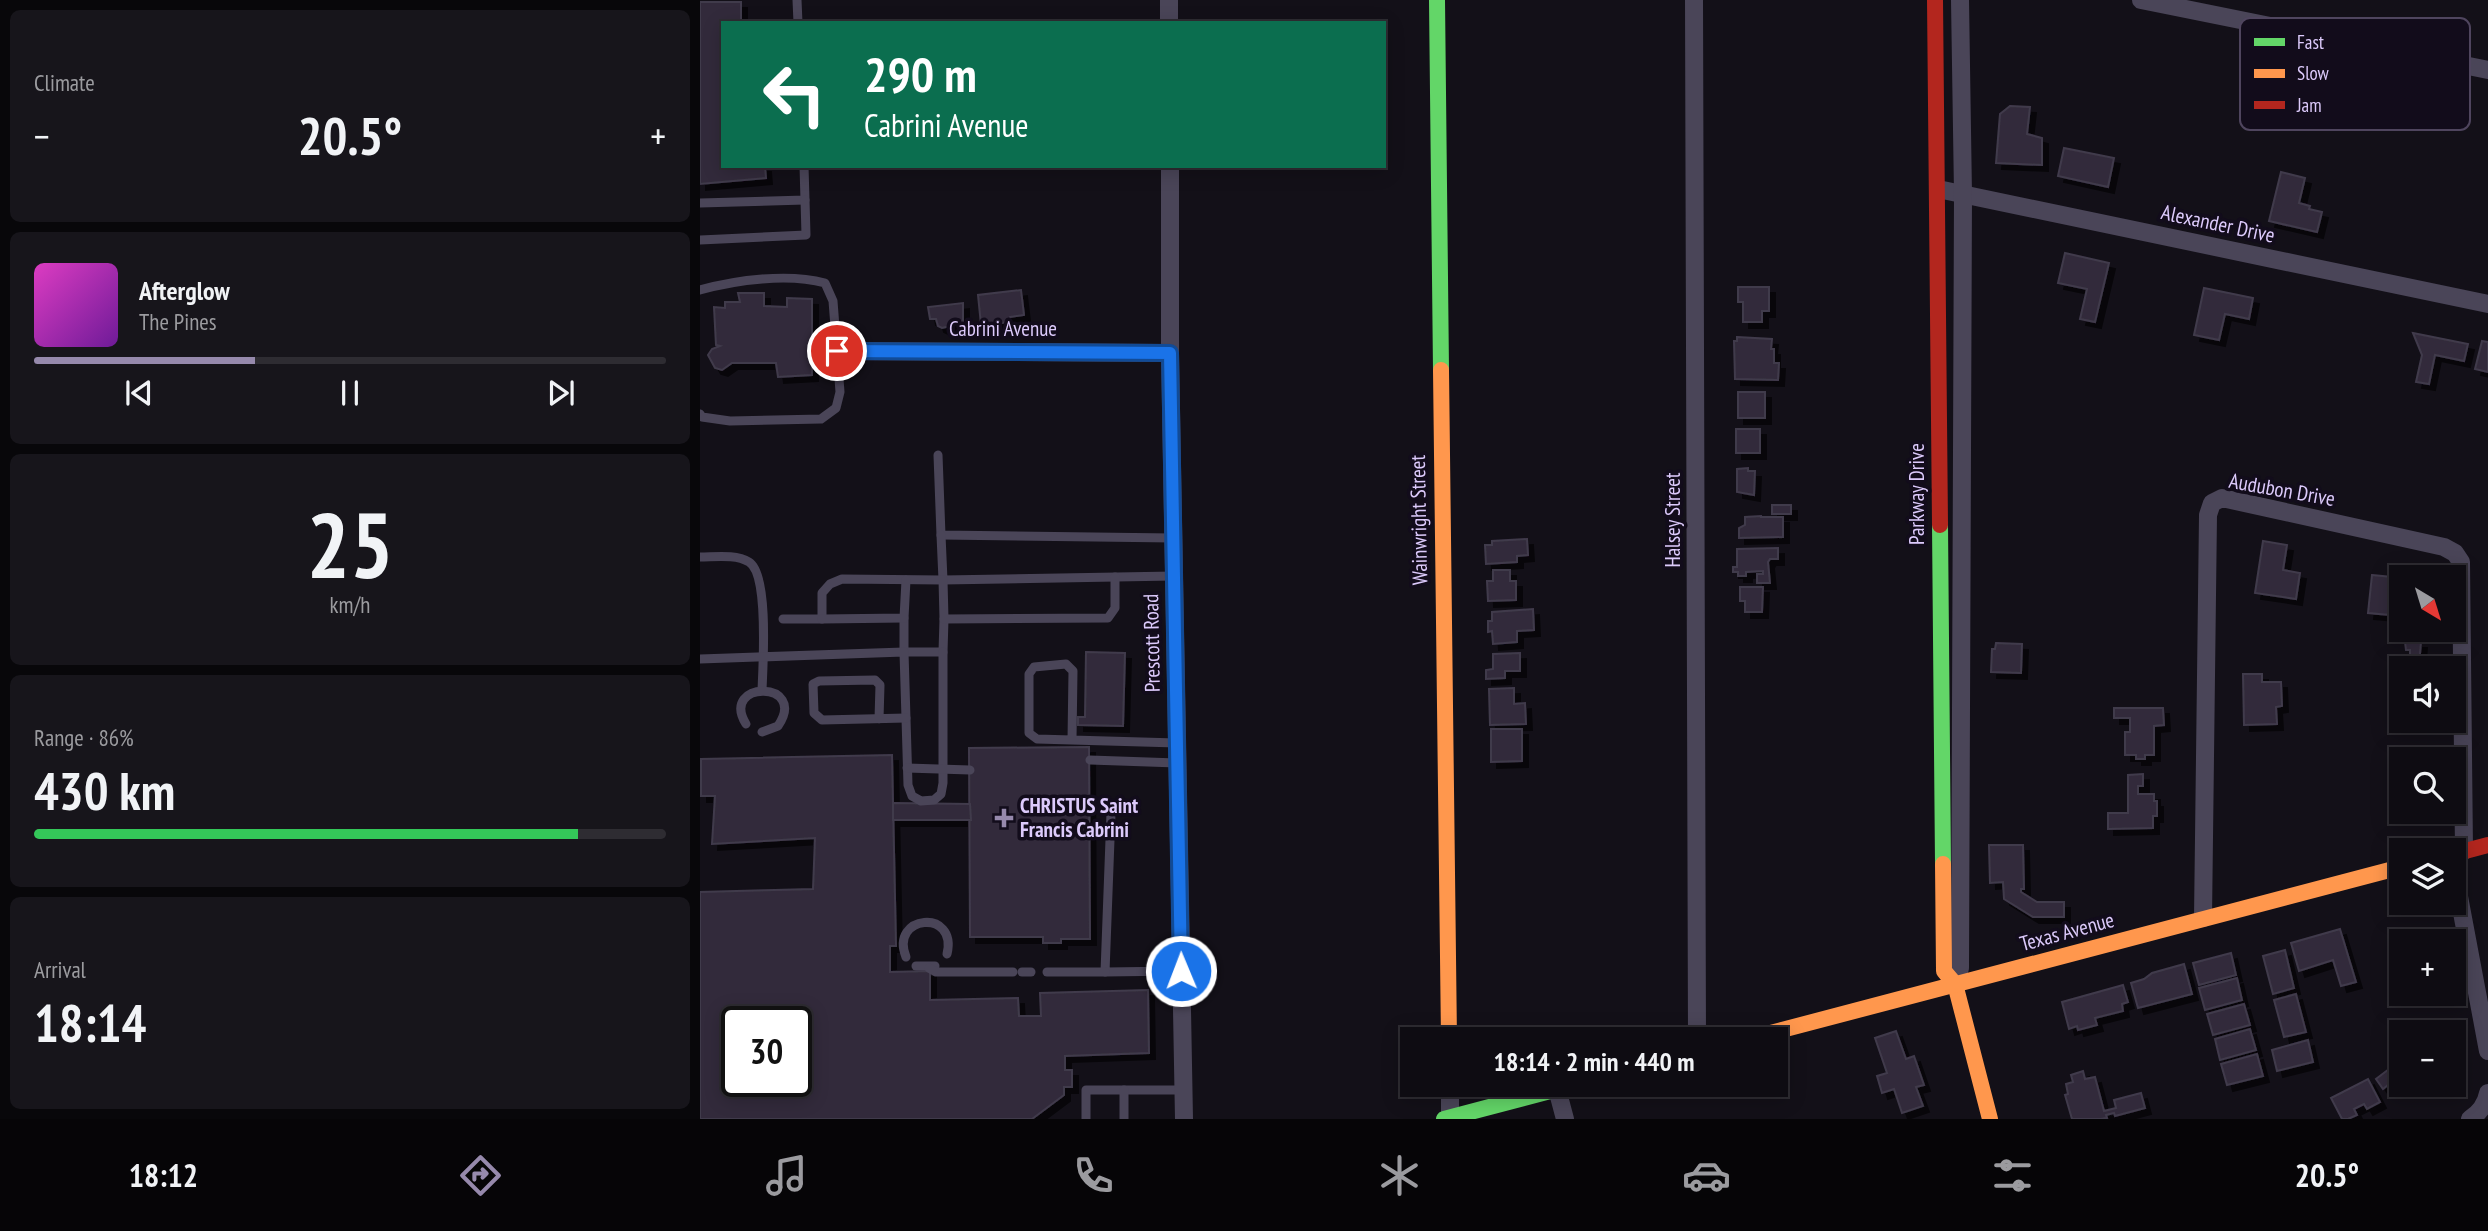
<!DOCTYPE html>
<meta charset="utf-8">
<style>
:root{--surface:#0e0c12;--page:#17151b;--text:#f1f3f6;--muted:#9b9b9f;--line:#2e2c32;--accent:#9689ac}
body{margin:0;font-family:"PT Sans Narrow",sans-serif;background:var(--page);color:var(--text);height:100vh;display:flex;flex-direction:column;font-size:26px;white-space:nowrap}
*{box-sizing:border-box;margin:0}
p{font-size:23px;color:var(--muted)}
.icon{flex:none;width:38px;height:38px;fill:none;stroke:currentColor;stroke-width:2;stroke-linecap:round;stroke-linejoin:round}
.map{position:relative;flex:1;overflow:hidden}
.drawer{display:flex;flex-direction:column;gap:10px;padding:10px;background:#08070a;width:700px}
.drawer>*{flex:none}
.guide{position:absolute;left:21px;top:21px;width:665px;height:147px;border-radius:0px;box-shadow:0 4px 18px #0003,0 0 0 2px var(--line);background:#0b6e4f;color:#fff;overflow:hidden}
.needle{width:46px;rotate:142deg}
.buttons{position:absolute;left:1689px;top:565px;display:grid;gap:14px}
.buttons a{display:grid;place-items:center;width:77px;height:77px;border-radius:0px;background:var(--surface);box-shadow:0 4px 18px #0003,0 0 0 2px var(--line);font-size:35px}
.speed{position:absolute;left:21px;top:1006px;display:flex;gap:14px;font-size:35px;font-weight:700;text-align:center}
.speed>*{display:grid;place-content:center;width:91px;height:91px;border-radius:50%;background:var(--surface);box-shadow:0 4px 18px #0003,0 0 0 2px var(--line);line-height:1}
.speed .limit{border:4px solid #111;border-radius:10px;background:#fff;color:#111}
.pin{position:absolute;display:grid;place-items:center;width:60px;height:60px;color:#fff;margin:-30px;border:4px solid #fff;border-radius:50%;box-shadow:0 2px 7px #0007}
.me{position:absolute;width:77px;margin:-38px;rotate:359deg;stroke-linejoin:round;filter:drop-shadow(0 0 5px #0008)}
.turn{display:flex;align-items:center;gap:24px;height:147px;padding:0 28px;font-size:32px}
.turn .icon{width:91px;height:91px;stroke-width:2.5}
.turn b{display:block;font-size:49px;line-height:60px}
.big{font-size:52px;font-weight:700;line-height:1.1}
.drawer .card{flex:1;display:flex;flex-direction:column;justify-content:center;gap:10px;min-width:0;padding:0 24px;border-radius:10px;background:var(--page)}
.drawer .dial{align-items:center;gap:0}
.dial b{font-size:91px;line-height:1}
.song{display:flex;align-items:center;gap:21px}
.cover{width:84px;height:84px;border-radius:10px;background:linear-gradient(135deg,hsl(310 70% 55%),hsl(280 70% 35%))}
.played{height:7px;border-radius:4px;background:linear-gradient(90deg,var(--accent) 35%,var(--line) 35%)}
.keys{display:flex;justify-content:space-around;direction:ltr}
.heat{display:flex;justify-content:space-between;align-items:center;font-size:38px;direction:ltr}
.charge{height:10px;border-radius:5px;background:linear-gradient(90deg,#34c759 86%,var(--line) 0)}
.trip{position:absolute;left:700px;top:1027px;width:388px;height:70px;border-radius:0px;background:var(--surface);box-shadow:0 4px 18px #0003,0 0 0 2px var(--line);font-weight:700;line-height:70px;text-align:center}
.tab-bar{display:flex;height:112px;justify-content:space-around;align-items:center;background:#060507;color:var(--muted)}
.tab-bar .icon{width:49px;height:49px}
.tab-bar .on{color:var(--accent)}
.tab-bar b{font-size:32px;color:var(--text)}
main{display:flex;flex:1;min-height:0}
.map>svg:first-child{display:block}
.building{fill:#322c3a;stroke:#413a4c;stroke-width:2;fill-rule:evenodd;filter:url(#shadow)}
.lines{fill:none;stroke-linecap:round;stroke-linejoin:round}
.lane{stroke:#4a4558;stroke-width:9}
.street{stroke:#4a4558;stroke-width:18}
.fast{stroke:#63d668;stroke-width:16}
.slow{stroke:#ff974d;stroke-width:16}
.jam{stroke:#b3261e;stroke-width:16}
.route-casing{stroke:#114b97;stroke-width:18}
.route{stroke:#1a73e8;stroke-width:12}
.poi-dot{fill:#9689ac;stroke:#120c1b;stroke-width:2.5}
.labels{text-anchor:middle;stroke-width:7;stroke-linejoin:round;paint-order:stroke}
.street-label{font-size:21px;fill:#dccafb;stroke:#120c1b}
.poi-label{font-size:21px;font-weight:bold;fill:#dccafb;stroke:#120c1b;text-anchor:start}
.key{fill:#120c1b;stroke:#4f455e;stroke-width:2}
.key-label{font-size:19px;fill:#dccafb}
</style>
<main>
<section class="drawer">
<div class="card"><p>Climate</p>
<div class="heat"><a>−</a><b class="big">20.5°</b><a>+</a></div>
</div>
<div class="card">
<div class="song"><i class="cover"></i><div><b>Afterglow</b><p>The Pines</p></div></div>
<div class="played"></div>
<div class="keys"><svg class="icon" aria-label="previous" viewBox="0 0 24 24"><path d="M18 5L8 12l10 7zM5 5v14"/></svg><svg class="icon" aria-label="pause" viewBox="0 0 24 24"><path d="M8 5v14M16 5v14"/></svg><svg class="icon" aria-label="next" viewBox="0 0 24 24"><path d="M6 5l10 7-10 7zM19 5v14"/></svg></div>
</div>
<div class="card dial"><b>25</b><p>km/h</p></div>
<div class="card"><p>Range · 86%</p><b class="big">430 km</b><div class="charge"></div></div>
<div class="card"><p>Arrival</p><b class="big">18:14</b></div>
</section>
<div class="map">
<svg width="1788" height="1119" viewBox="0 0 1788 1119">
<defs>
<filter id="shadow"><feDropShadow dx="6" dy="6" stdDeviation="0" flood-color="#0009"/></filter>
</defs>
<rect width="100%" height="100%" fill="#131018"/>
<g class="building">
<path d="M 0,2 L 41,2 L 41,23 L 23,23 L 23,166 L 65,166 L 66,178 L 0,184 Z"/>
<path d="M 1310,106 L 1330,107 L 1327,134 L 1342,138 L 1342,165 L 1296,163 L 1300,114 Z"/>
<path d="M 1364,148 L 1414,158 L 1408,187 L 1358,176 Z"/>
<path d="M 1581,172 L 1605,178 L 1599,203 L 1610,206 L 1609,209 L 1622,212 L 1617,232 L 1569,221 Z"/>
<path d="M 1365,253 L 1409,263 L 1395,322 L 1380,319 L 1387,289 L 1358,283 Z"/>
<path d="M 1038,287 L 1069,287 L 1069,311 L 1062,311 L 1062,322 L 1043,322 L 1043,302 L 1038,302 Z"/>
<path d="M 1504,288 L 1553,298 L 1549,319 L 1525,314 L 1519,340 L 1494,335 Z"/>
<path d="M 321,290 L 324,315 L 310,317 L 310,322 L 281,325 L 278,295 Z"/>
<path d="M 38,293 L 64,293 L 64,306 L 87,307 L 87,298 L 112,299 L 112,375 L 78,377 L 76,363 L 32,363 L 22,370 L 15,368 L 8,355 L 12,349 L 20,346 L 16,345 L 14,307 L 25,308 L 25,302 L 40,302 Z"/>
<path d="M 263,303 L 263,321 L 252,321 L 251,326 L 242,328 L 238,326 L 236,319 L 230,319 L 228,307 Z"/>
<path d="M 1713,333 L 1768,344 L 1764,361 L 1735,355 L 1729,384 L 1716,382 L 1722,355 Z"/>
<path d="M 1037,337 L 1072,339 L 1071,349 L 1074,349 L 1074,363 L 1079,363 L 1078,380 L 1035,379 L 1034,341 L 1037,341 Z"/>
<path d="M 1782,341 L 1788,342 L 1788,372 L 1775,369 Z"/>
<rect x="1038" y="392" width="27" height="26"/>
<rect x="1036" y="429" width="24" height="24"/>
<path d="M 1048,468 L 1048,471 L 1055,471 L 1054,495 L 1037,492 L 1037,469 Z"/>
<rect x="1072" y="505" width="19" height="9"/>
<path d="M 1061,516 L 1061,517 L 1083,517 L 1083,537 L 1039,538 L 1039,528 L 1045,525 L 1045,517 Z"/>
<path d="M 827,539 L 828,555 L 817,556 L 817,562 L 786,564 L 785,545 L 792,545 L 792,541 Z"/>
<path d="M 1563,541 L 1587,545 L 1583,570 L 1600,573 L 1596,599 L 1555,593 Z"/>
<path d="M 1078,548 L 1078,559 L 1070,559 L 1068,562 L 1070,583 L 1057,583 L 1057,574 L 1063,574 L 1063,571 L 1046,572 L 1046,576 L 1038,576 L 1038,572 L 1033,572 L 1033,567 L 1037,567 L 1037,549 Z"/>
<path d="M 793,570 L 810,570 L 810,581 L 816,581 L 816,600 L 788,601 L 787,581 L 793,581 Z"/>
<path d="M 1672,575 L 1703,578 L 1701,578 L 1701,616 L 1668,613 Z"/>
<path d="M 1040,587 L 1063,587 L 1062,612 L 1045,612 L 1045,601 L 1040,601 Z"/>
<path d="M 833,609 L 834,630 L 817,631 L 817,642 L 793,644 L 792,631 L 788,632 L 788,621 L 792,621 L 792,612 Z"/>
<path d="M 1705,642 L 1721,642 L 1719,666 L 1722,668 L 1701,668 L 1701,689 L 1696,689 L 1696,675 L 1692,675 L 1691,657 L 1710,657 L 1710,650 L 1706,650 Z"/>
<path d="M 1296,643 L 1322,644 L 1321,673 L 1291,672 L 1292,649 L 1295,649 Z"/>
<path d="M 386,652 L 425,653 L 423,726 L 378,725 L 378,717 L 385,717 Z"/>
<path d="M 820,653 L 820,671 L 805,671 L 805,678 L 786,679 L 786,670 L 793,669 L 793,654 Z"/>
<path d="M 1543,674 L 1562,674 L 1562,682 L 1581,682 L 1582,706 L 1576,707 L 1577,724 L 1544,725 Z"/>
<path d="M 814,688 L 814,704 L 825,703 L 826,724 L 790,725 L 789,689 Z"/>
<path d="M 1414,708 L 1463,708 L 1464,725 L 1454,726 L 1454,755 L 1445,755 L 1445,759 L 1436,759 L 1436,755 L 1425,755 L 1425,732 L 1430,732 L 1430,718 L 1414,718 Z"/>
<path d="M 791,729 L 822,729 L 822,761 L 791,762 Z"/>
<path d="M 389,747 L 390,939 L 361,939 L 361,943 L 343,943 L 343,937 L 270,937 L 269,748 Z"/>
<path d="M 192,755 L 196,946 L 190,946 L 190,972 L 230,971 L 230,1000 L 318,998 L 319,1016 L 341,1016 L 340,993 L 448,990 L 449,1053 L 365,1056 L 365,1070 L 372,1070 L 372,1087 L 364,1087 L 364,1095 L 332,1119 L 0,1119 L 0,892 L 113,889 L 115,838 L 12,844 L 15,796 L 1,796 L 1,759 ZM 37,1022 L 96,1022 L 96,1082 L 37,1082 Z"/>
<path d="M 1443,774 L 1443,786 L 1438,786 L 1438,794 L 1454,794 L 1454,801 L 1457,801 L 1457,816 L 1453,816 L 1453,828 L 1408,829 L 1408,813 L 1428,813 L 1428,775 Z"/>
<path d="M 193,803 L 270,804 L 271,820 L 193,820 Z"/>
<path d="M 1289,845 L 1323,845 L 1324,889 L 1321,889 L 1321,892 L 1337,902 L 1364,902 L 1364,917 L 1333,917 L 1304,899 L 1303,882 L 1290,883 Z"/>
<path d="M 1640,929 L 1656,982 L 1641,986 L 1633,960 L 1599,971 L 1591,943 Z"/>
<path d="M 1585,950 L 1594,988 L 1573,994 L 1563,956 Z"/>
<path d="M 1531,953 L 1536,975 L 1499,985 L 1493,963 Z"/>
<path d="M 1484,964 L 1492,994 L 1438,1008 L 1431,983 L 1444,979 L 1452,973 Z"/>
<path d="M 1537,978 L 1542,1000 L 1505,1010 L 1499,988 Z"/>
<path d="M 1423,985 L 1428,1002 L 1422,1004 L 1423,1011 L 1395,1018 L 1397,1025 L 1378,1030 L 1377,1026 L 1369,1029 L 1362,1002 Z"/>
<path d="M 1596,994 L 1606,1032 L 1584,1037 L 1574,1000 Z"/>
<path d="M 1544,1004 L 1550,1025 L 1513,1035 L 1507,1014 Z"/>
<path d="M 1550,1029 L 1556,1050 L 1520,1060 L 1515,1039 Z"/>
<path d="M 1196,1031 L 1206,1059 L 1214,1056 L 1224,1085 L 1216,1087 L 1223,1106 L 1202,1113 L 1194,1089 L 1182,1093 L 1177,1076 L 1187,1073 L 1175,1038 Z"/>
<path d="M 1608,1040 L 1613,1062 L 1577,1071 L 1572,1050 Z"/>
<path d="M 1557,1054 L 1563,1076 L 1527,1085 L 1521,1064 Z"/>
<path d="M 1701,1060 L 1701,1085 L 1692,1091 L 1688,1085 L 1683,1089 L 1676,1079 Z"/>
<path d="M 1383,1071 L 1385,1079 L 1395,1077 L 1404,1111 L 1416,1108 L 1414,1100 L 1441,1093 L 1445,1108 L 1415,1116 L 1414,1113 L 1406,1115 L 1407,1118 L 1401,1119 L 1372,1119 L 1365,1095 L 1368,1094 L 1366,1084 L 1373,1082 L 1371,1075 Z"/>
<path d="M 1668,1079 L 1680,1102 L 1667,1109 L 1664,1104 L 1654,1109 L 1657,1115 L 1648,1119 L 1642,1119 L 1631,1098 Z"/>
</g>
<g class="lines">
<g class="lane">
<path d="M 97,0 L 98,23"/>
<path d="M 0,203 L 105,200 L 104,166"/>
<path d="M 0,240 L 106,235 L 105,200"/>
<path d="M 0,290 C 36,280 88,273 125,283 L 133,301 L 140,392 L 136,408 L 121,419 L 30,421 L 2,417 L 0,414"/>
<path d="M 238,455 L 241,535 L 473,538"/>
<path d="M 241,535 L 243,580 L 474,576"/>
<path d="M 0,557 C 15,557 36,554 49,562 C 69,574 63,665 62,690"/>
<path d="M 204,618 L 204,652 L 243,652 L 244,619"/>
<path d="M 83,619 L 122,619 L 122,593 L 130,584 L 142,579 L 243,580 L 244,619 L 408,618 L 415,608 L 415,577"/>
<path d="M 122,619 L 204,618 L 206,580"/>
<path d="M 0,659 L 204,652 L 208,785 L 212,796 L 221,801 L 234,800 L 241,794 L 243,783 L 243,652"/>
<path d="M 179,719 L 180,685 L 175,680 L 119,681 L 113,684 L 114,713 L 122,720 L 206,718"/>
<path d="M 46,724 C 19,680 109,680 78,726 L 62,732"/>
<path d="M 372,740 L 373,671 L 366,664 L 334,667 L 329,674 L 329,733 L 337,739 L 477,743"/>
<path d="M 390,760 L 477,763"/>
<path d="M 207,768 L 270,770"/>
<path d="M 411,813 L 405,972 L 481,971"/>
<path d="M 206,957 C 189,915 258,908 247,954"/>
<path d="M 216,966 L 235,966"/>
<path d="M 229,968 L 236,972 L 313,972"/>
<path d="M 322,972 L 331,972"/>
<path d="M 347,972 L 405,972"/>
<path d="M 386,1119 L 386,1090 L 483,1090"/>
<path d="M 424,1119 L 424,1090"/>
</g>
<g class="street">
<path d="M 469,0 L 469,23"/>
<path d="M 994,0 L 997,1040"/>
<path d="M 1441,0 L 1788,70"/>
<path d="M 470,166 L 470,353 L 484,1119"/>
<path d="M 1238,189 L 1788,304"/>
<path d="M 137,351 L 470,353"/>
<path d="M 1754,870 L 1788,1051"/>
<path d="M 1503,918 L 1508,515 L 1512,503 L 1522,498 L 1744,547 L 1755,553 L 1761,562 L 1764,851"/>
<path d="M 1255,984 L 1260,968 L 1263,194 L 1260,0"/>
<path d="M 750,1085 L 750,1117"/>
<path d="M 857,1089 L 865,1119"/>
<path d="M 1770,1119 C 1779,1113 1786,1104 1788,1093"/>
</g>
<g class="fast">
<path d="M 737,0 L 741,370"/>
<path d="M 1240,525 L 1243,864"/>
<path d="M 744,1119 L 873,1085"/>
</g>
<g class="slow">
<path d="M 741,370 L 749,1040"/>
<path d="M 1243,864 L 1244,971 L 1255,984 L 1290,1119"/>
<path d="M 1044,1040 L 1701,867"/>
</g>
<g class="jam">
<path d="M 1235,0 L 1240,525"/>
<path d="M 1754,854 L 1788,845"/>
</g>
</g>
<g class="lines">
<defs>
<path id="route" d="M 137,351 L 470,353 L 481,971"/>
</defs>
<use href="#route" class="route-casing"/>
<use href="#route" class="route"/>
</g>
<path class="poi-dot" d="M300.5 807.5h7v7h7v7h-7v7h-7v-7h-7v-7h7z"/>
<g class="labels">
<g class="street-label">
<text transform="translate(1518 224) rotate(12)" y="7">Alexander Drive</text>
<text x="303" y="336">Cabrini Avenue</text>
<text transform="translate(1582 490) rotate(10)" y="7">Audubon Drive</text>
<text transform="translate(1217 494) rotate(-90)" y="7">Parkway Drive</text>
<text transform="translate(719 520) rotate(-91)" y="7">Wainwright Street</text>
<text transform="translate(973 520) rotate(-90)" y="7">Halsey Street</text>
<text transform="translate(452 643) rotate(-91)" y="7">Prescott Road</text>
<text transform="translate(1367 932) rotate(-15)" y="7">Texas Avenue</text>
</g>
<g class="poi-label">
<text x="320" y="813">CHRISTUS Saint<tspan x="320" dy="24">Francis Cabrini</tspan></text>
</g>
</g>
<rect x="1540" y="18" width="230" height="112" rx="10" class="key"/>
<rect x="1554" y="38" width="31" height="8" fill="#63d668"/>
<rect x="1554" y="69" width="31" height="9" fill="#ff974d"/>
<rect x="1554" y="101" width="31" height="8" fill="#b3261e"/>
<g class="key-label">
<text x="1597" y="49">Fast</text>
<text x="1597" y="80">Slow</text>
<text x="1597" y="112">Jam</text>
</g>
</svg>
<div class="buttons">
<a><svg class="needle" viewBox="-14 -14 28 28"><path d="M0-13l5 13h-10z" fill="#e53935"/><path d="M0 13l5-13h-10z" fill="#9b9b9f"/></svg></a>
<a><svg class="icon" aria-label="sound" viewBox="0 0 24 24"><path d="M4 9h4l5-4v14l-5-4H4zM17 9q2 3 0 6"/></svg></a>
<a><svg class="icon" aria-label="search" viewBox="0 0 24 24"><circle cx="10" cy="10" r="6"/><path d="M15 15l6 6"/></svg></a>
<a><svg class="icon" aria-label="layers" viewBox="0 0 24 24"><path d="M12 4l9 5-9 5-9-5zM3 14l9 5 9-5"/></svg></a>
<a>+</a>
<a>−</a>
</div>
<div class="speed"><div class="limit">30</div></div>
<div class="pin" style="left:137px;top:351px;background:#d93025"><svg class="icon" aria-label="arrive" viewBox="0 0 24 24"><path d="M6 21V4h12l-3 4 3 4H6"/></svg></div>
<svg class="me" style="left:481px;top:971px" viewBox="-20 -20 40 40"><circle r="17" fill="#1a73e8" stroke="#fff" stroke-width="3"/><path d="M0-11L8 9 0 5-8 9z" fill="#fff"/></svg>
<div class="trip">18:14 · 2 min · 440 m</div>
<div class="guide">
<div class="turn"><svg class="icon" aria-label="left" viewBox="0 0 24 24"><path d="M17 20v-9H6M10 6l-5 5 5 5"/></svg><div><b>290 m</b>Cabrini Avenue</div></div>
</div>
</div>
</main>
<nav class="tab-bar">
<b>18:12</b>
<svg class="icon on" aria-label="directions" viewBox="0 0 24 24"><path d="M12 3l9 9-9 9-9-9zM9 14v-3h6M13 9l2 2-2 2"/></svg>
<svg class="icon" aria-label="music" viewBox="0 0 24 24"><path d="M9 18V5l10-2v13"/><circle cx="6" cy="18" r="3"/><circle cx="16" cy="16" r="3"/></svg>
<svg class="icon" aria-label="phone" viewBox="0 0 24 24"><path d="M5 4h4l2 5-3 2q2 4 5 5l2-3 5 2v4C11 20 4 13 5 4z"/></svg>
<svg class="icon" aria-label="climate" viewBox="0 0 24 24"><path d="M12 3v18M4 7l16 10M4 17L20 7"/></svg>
<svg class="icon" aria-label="car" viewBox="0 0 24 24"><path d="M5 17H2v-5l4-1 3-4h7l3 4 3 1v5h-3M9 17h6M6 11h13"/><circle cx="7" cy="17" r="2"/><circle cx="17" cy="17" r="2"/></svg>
<svg class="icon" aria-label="filters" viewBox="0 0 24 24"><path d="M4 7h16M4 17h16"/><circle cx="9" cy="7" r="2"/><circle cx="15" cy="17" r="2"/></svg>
<b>20.5°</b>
</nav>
